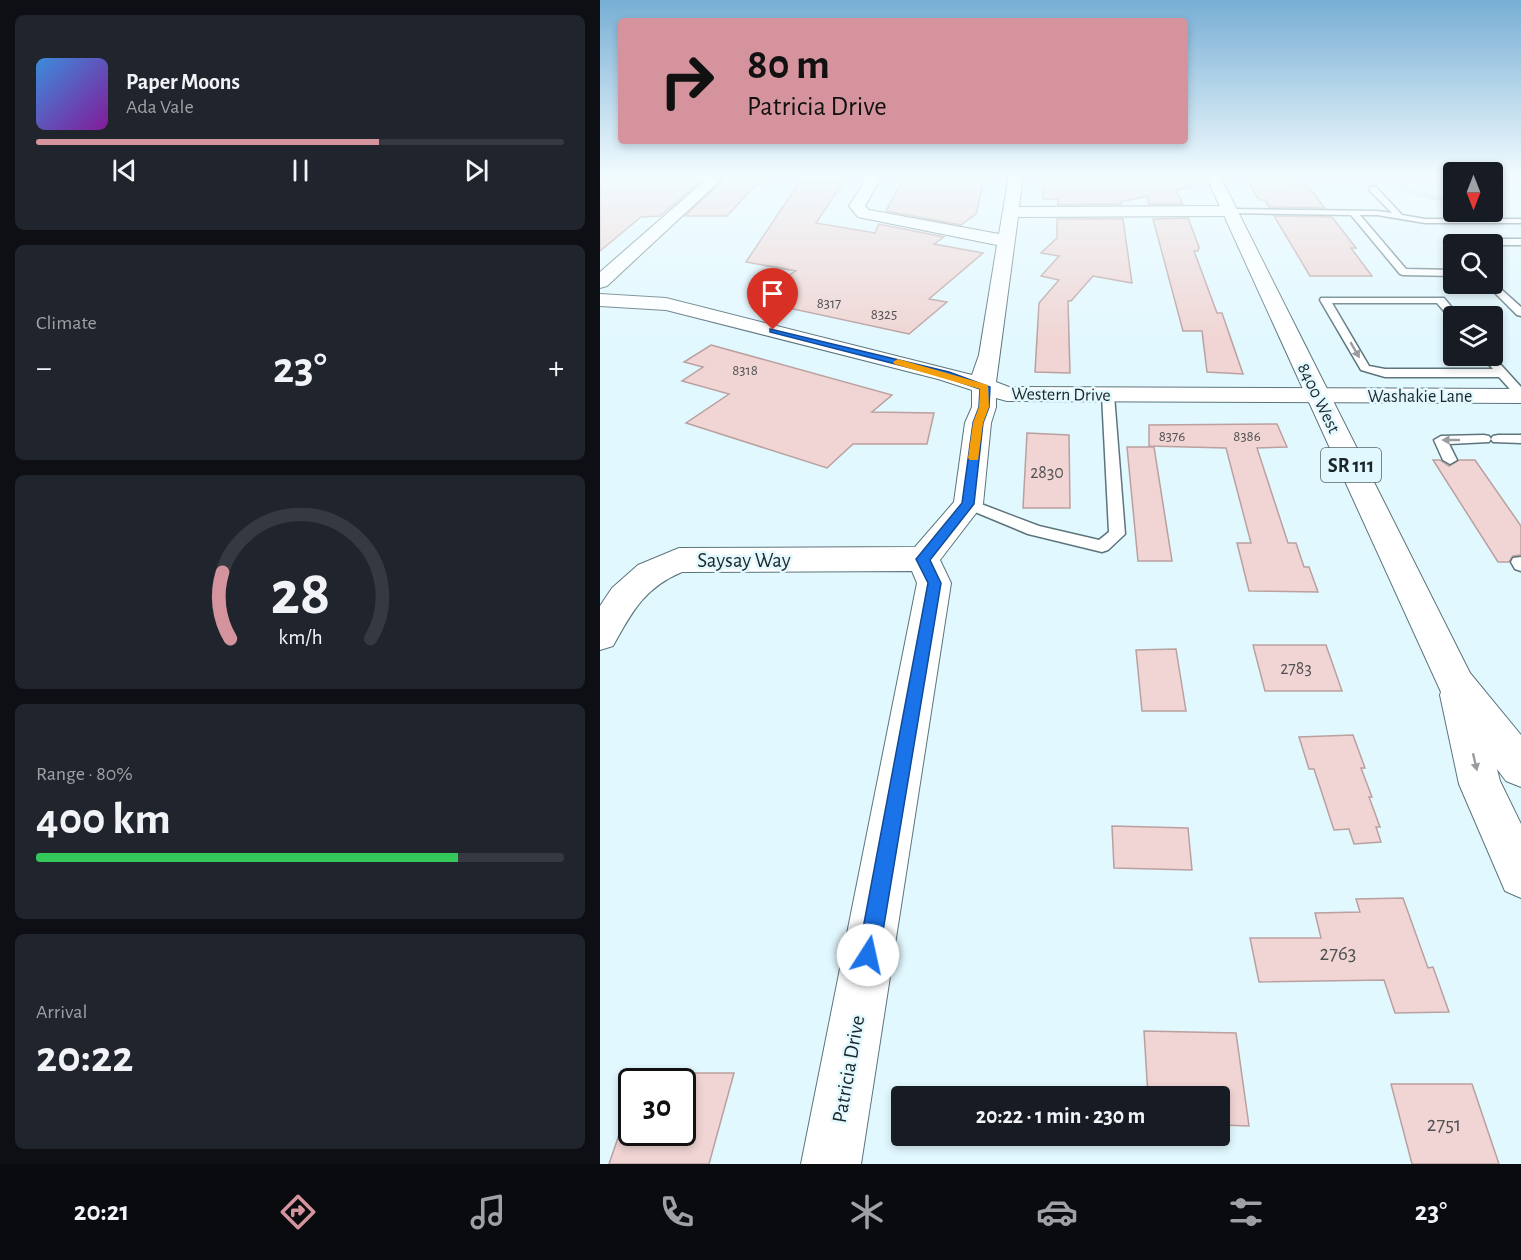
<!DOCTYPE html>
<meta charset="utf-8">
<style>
:root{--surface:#171b24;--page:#20242c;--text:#f1f3f6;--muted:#9ea1a6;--line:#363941;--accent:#d5949d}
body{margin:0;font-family:"Alegreya Sans",sans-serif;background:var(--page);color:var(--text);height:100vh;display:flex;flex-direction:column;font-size:22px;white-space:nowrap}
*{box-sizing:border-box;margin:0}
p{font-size:20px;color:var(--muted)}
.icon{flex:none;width:33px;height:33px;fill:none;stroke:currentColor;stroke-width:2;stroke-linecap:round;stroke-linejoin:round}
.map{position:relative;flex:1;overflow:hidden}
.side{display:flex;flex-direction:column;gap:15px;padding:15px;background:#0d0f14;width:600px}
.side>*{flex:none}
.top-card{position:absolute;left:18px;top:18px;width:570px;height:126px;border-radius:6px;box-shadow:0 3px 9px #0003;background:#d5949d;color:#111;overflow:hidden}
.needle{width:39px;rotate:180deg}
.tools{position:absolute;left:843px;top:162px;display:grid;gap:12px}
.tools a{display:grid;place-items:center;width:60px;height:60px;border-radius:6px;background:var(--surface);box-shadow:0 3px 9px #0003;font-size:30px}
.speed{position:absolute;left:18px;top:1068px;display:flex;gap:12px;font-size:30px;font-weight:700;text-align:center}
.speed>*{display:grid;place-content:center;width:78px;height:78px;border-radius:50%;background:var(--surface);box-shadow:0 3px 9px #0003;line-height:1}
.speed .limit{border:3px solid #111;border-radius:9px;background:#fff;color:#111}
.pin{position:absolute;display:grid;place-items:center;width:51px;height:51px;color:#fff;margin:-62px -26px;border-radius:50% 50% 50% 0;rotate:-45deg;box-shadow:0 0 6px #0007}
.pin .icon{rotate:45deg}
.me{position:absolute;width:66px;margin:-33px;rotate:10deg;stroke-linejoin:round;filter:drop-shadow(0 0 4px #0008)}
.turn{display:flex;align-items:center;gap:21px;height:126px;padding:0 30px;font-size:27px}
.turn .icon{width:78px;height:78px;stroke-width:2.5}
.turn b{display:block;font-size:42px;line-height:51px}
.big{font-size:45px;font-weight:700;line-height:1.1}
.side .widget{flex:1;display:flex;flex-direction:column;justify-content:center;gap:9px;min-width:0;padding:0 21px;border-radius:9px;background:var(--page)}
.side .dial{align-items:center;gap:0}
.dial svg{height:156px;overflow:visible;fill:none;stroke:var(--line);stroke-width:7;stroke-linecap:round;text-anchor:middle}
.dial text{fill:var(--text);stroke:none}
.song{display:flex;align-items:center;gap:18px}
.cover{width:72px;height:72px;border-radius:9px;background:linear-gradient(135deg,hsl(210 70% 55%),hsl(290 70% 35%))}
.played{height:6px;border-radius:3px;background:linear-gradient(90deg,var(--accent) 65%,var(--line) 65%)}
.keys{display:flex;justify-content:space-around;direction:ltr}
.heat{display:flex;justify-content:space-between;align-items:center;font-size:33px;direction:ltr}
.charge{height:9px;border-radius:4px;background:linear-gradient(90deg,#34c759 80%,var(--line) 0)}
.trip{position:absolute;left:291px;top:1086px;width:339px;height:60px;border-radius:6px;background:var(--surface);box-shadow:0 3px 9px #0003;font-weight:700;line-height:60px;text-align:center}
.tab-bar{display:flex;height:96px;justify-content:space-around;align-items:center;background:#090b0e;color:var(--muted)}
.tab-bar .icon{width:42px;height:42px}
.tab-bar .selected{color:var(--accent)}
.tab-bar b{font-size:27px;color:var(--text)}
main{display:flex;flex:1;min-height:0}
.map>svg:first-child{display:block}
.green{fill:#bae5f2}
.building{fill:#f0d5d4;stroke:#baa09f;stroke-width:1.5}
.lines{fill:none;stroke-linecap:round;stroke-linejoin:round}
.service-casing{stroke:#5c757c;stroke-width:3}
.minor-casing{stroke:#5c757c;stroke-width:2}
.primary-casing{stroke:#5c757c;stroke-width:2}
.service{fill:#fff;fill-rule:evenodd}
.minor{fill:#fff;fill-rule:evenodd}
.primary{fill:#fff;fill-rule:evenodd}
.oneway{fill:#999d9f}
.route{fill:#1a73e8;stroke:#114b97;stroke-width:1.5}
.slow{fill:#f59e0b}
.labels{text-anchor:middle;stroke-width:5;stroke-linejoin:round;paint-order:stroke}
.far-number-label{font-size:15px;fill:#515254}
.far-street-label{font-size:18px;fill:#1c2629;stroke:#e2f8ff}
.number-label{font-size:18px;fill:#515254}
.shield{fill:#e2f8ff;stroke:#576569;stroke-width:1.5}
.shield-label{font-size:20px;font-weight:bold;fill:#1c2629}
.street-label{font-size:21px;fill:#1c2629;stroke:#e2f8ff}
.near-number-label{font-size:21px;fill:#515254}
</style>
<main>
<section class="side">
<div class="widget">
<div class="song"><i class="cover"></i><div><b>Paper Moons</b><p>Ada Vale</p></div></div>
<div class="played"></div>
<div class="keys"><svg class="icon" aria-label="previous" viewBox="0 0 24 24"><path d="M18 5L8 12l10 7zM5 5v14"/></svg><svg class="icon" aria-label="pause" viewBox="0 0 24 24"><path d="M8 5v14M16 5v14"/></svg><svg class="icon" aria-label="next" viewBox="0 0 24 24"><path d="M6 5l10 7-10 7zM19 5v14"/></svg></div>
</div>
<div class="widget"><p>Climate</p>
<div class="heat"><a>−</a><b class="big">23°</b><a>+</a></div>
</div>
<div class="widget dial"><svg viewBox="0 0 100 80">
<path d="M14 69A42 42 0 1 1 86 69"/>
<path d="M14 69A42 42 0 0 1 10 35" stroke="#d5949d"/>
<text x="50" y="56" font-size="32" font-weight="700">28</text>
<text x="50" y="72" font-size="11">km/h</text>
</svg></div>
<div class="widget"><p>Range · 80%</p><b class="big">400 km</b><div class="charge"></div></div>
<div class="widget"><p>Arrival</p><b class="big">20:22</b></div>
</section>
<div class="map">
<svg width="921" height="1164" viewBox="0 0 921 1164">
<rect width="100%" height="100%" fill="#e2f8ff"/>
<path class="green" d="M 776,176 L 789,176 L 812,189 L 853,199 L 853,204 C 827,199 797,193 776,176 Z"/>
<g class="building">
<path d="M 0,176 L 107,176 L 60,216 L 41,217 L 0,251 Z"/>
<path d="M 127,176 L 164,176 L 127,216 L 85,216 Z"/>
<path d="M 305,176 L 385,176 L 376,214 L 361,225 L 286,211 Z"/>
<path d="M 444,176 L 591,176 L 592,187 L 576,190 L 583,204 L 549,204 L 547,196 L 520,202 L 521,204 L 458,205 L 458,199 L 443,199 Z"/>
<path d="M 644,176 L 684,176 L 691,185 L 707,185 L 725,208 L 669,207 L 665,200 L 659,200 Z"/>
<path d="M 200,181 L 244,181 L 216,223 L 275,233 L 279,224 L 344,237 L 334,244 L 383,253 L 329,299 L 347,302 L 309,334 L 156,301 L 158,300 L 150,298 L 196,271 L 146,262 Z"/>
<path d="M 674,216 L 732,217 L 756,248 L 751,248 L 772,276 L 710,276 Z"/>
<path d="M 588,218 L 599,247 L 598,251 L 594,251 L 617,313 L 622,313 L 643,374 L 607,372 L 602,331 L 583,331 L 553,219 Z"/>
<path d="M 457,219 L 523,219 L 532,283 L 493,276 L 471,301 L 468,301 L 470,373 L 435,372 L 439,303 L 459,280 L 441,276 L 459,256 L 441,253 L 457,238 Z"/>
<path d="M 111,345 L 292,395 L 272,412 L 334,413 L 327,444 L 253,444 L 227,468 L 86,423 L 129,394 L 82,381 L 103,367 L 84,362 Z"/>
<path d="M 677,424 L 687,447 L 657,448 L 688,543 L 696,543 L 704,567 L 709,567 L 718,592 L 649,591 L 637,543 L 651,543 L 626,448 L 549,446 L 549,425 Z"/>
<path d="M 427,433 L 469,435 L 470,508 L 423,508 Z"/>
<path d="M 527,447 L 554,447 L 572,561 L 538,561 Z"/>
<path d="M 833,460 L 840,460 L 849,466 L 859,460 L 875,460 L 921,526 L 921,555 L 913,556 L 909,562 L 898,562 Z"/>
<path d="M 653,645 L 726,645 L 742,691 L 665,691 Z"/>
<path d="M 576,649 L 586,711 L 542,711 L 536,650 Z"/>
<path d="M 753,735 L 765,768 L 761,768 L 772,797 L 769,797 L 780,827 L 776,827 L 781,842 L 754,844 L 749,829 L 734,830 L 714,769 L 709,769 L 699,737 Z"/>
<path d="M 512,826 L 588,828 L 592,870 L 514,868 Z"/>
<path d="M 803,898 L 828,968 L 833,967 L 849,1012 L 795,1013 L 784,980 L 659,982 L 650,938 L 721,938 L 715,913 L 760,912 L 756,899 Z"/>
<path d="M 544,1031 L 636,1033 L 649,1126 L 620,1125 L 620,1096 L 548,1096 Z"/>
<path d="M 82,1073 L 134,1073 L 109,1164 L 9,1164 L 20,1132 L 82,1132 Z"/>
<path d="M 791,1084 L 872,1084 L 899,1164 L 812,1164 Z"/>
</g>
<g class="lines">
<defs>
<g id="service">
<path d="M 770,187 L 776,187 L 802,215 L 825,219 L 921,219 L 921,223 L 825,223 L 777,215 L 760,215 L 806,269 L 854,270 L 854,276 L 803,275 L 800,274 L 751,215 L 630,213 L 626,211 L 630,209 L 777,211 L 792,213 L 770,191 Z"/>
<path d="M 921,239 L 921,245 L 848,245 L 844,242 L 848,239 Z"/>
<path d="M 892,281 L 921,307 L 921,316 L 917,315 L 886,284 L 892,284 Z"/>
<path d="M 721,298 L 844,298 L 859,316 L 850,318 L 837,303 L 732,303 L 769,366 L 785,369 L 893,369 L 881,356 L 892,355 L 921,387 L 921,398 L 917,397 L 899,377 L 785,377 L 761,370 L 720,300 Z"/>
<path d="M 508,391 L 514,395 L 525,534 L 508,550 L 502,552 L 428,534 L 363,507 L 361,504 L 368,499 L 439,526 L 499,540 L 509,532 L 502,395 Z"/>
<path d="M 884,435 L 889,436 L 891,439 L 889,442 L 849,444 L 857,460 L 850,464 L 843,460 L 834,440 L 841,436 Z"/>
<path d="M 898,435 L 921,435 L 921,443 L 893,442 L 891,439 L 893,436 Z"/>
<path d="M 921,557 L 921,571 L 915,569 L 911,562 L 913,558 Z"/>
</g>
<g id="minor">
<path d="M 110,176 L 125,176 L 7,286 L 0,288 L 0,272 Z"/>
<path d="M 268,176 L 282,176 L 265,206 L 269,210 L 399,234 L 409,176 L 423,176 L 419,207 L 630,206 L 638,211 L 630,216 L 418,217 L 396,382 L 409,387 L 921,389 L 921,403 L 407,401 L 396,398 L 396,407 L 391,423 L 383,504 L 340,560 L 351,583 L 261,1164 L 201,1164 L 317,583 L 312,571 L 82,572 C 44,588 32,612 13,646 L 0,650 L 0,606 L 12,588 L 38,565 L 79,548 L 315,547 L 354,502 L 365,423 L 372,407 L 372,390 L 338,379 L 66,310 L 0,306 L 0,294 L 66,298 L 372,375 L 379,355 L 397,245 L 258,217 L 249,206 Z"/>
</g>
<path id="primary" d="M 606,176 L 620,176 L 870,673 L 921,735 L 921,787 L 906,781 L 897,769 L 900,781 L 921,824 L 921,898 L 905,891 L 859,784 L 840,695 L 841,692 Z"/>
</defs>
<use href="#service" class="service-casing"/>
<use href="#minor" class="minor-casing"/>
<use href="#primary" class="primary-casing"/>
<use href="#service" class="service"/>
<use href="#minor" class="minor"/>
<use href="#primary" class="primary"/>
</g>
<defs><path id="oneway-solid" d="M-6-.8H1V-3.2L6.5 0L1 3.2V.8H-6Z" transform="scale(1.5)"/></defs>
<g class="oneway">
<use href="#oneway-solid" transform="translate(755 350) rotate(60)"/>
<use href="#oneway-solid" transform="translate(851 440) rotate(180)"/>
<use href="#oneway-solid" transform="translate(875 762) rotate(77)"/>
</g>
<linearGradient id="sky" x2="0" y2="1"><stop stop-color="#77aed4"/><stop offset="0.52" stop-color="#f2fcff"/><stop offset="1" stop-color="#f2fcff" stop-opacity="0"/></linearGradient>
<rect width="921" height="339" fill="url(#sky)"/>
<path class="route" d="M 170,329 L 349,372 L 390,387 L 389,407 L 383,423 L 374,504 L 330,560 L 341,583 L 279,955 L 276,962 L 268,965 L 261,962 L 258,955 L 328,583 L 316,559 L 362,503 L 373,423 L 379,407 L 380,389 L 342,376 L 170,332 Z"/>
<path class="slow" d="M 298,359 L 388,385 L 389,407 L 383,423 L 378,460 L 370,460 L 368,458 L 373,423 L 379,407 L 380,389 L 294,364 L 293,362 Z"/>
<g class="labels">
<g class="far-number-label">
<text x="229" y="308">8317</text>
<text x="284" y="319">8325</text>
<text x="145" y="375">8318</text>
<text x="572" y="441">8376</text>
<text x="647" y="441">8386</text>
</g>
<g class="far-street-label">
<text transform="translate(461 394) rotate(1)" y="6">Western Drive</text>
<text x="820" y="402">Washakie Lane</text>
<text transform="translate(719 398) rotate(64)" y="6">8400 West</text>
</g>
<g class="number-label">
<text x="447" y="478">2830</text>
<text x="696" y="674">2783</text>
</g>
<rect class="shield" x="721" y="448" width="60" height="34" rx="4.5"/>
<g class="shield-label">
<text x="751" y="472">SR 111</text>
</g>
<g class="street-label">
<text x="144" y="567">Saysay Way</text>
<text transform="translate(248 1069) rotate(-80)" y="7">Patricia Drive</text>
</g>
<g class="near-number-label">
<text x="738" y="960">2763</text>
<text x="844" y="1131">2751</text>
</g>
</g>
</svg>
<div class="tools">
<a><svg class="needle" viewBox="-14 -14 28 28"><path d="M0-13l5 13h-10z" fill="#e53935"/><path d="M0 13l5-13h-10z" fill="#9ea1a6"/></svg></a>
<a><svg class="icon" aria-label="search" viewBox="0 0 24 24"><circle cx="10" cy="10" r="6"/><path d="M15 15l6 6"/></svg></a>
<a><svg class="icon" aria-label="layers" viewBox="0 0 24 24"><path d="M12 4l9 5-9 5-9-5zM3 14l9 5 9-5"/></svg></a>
</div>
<div class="speed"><div class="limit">30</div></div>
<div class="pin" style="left:173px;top:330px;background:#d93025"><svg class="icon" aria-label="arrive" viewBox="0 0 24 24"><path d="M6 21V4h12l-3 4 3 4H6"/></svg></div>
<svg class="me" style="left:268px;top:955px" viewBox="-20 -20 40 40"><circle r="19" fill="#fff"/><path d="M0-13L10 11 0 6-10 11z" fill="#1a73e8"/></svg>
<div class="trip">20:22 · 1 min · 230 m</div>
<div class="top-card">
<div class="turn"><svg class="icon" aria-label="right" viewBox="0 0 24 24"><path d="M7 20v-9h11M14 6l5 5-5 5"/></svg><div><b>80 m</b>Patricia Drive</div></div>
</div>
</div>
</main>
<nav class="tab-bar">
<b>20:21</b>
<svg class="icon selected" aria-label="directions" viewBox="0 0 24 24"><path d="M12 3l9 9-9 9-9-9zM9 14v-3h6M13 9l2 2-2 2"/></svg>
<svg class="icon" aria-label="music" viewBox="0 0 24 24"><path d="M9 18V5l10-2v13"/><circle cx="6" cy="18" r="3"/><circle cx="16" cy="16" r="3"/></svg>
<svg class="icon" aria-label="phone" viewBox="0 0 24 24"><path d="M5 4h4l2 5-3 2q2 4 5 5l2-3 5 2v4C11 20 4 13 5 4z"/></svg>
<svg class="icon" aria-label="climate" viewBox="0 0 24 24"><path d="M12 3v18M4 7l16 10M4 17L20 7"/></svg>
<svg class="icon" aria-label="car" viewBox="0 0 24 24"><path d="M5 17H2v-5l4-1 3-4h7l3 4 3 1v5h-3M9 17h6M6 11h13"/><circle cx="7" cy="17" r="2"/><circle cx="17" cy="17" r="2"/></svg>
<svg class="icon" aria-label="filters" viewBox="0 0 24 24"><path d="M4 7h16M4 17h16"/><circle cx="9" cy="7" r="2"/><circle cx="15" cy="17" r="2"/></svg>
<b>23°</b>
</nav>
